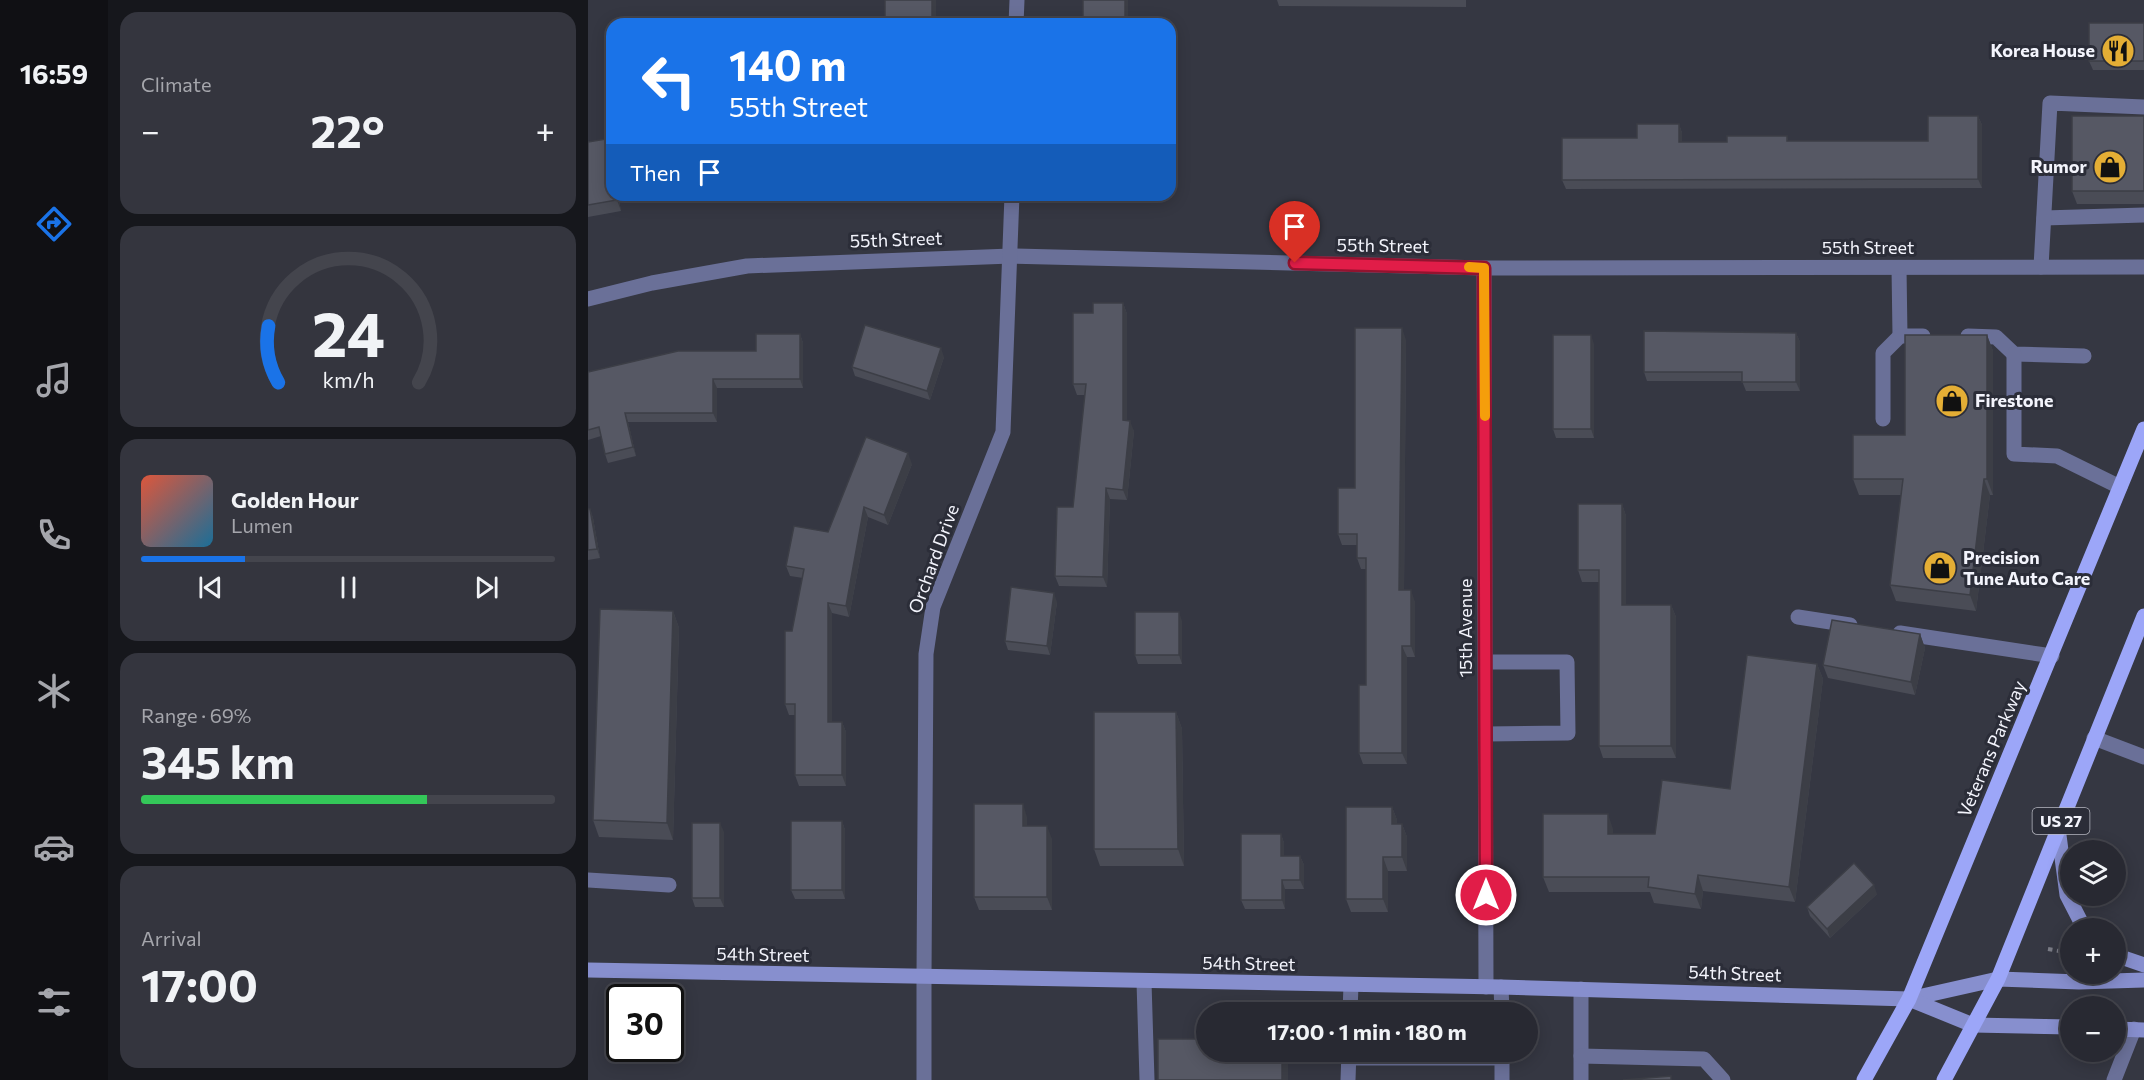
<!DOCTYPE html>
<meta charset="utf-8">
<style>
:root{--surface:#282932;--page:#34353e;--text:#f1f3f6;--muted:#a5a6ac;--line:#44454d;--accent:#1a73e8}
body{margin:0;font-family:Commissioner,sans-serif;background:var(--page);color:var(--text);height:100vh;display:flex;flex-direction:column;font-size:22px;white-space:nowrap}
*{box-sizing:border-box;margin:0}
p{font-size:20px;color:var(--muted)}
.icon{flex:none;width:33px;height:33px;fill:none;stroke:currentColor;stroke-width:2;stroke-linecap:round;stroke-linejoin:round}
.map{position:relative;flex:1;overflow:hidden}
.sheet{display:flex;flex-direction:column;gap:12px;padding:12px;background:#16171c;width:480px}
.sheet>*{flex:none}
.banner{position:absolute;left:18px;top:18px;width:570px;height:183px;border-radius:18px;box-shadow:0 3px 15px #0003,0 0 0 2px var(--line);background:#1a73e8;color:#fff;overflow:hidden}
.fabs{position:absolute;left:1472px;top:840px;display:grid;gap:12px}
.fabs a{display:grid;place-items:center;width:66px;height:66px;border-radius:50%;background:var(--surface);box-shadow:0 3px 15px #0003,0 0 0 2px var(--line);font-size:30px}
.speed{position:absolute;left:18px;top:984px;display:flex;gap:12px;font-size:30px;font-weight:700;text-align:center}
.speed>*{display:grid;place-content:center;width:78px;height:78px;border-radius:50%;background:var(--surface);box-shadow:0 3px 15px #0003,0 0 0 2px var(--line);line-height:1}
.speed .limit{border:3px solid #111;border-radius:9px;background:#fff;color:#111}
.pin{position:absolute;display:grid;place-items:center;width:51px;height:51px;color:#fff;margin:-62px -26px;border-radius:50% 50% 50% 0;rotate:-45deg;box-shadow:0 0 6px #0007}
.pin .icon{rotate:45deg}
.me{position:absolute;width:66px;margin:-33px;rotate:0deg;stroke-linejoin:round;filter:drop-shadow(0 0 4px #0008)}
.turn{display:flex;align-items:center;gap:21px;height:126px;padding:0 24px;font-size:27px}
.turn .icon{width:78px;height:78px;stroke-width:2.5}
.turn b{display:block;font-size:42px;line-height:51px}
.then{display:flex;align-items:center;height:57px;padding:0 24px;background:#0003;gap:12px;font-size:22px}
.big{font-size:45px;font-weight:700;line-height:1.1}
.sheet .card{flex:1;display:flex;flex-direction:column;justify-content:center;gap:9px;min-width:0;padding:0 21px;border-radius:18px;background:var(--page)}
.sheet .dial{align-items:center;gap:0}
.dial svg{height:156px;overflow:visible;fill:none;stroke:var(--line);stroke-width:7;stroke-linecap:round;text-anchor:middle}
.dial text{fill:var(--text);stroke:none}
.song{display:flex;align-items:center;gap:18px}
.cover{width:72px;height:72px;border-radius:9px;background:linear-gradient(135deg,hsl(10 70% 55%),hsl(200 70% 35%))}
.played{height:6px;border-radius:3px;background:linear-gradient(90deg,var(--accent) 25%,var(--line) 25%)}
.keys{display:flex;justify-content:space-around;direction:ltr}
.heat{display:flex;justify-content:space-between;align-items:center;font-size:33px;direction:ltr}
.charge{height:9px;border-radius:4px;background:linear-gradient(90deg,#34c759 69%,var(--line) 0)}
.trip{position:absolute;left:608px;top:1002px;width:342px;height:60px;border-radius:30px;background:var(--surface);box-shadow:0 3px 15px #0003,0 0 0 2px var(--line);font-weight:700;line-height:60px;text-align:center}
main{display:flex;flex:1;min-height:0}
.tabs{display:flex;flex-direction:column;width:108px;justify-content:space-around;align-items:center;background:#101014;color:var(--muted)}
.tabs .icon{width:42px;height:42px}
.tabs .active{color:var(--accent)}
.tabs b{font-size:27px;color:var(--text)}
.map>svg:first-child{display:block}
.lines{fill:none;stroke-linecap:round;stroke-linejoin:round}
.path{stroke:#7a7c86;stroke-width:4;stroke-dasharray:4.5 4.5;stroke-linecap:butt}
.lane{stroke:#6a7098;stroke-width:15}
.street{stroke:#6a7098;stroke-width:15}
.secondary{stroke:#878fce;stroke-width:15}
.primary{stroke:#9ca6f8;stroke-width:15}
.wall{fill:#4a4c56}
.shaded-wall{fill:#3c3e46}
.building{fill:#565864;stroke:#3c3e46;stroke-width:1.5}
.route-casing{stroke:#92132f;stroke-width:15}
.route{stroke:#e11d48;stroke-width:10}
.slow{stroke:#f59e0b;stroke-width:10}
.labels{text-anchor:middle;stroke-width:6;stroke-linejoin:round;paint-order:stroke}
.shield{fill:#2b2d38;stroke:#b7b8c1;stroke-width:1.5}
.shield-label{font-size:16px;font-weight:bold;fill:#f3f4fc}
.poi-label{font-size:18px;font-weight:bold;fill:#f3f4fc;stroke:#2b2d38;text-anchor:end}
.street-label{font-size:18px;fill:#f3f4fc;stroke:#2b2d38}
</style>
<main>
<nav class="tabs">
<b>16:59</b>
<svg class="icon active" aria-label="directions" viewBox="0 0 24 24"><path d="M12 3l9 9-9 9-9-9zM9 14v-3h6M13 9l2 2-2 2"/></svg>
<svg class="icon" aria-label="music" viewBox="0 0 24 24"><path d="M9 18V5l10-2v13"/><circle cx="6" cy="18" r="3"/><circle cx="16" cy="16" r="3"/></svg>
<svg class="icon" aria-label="phone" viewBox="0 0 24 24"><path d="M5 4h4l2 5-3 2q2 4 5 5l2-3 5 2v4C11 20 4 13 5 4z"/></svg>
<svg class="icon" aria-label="climate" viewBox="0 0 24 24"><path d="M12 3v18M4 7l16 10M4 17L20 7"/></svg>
<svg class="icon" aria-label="car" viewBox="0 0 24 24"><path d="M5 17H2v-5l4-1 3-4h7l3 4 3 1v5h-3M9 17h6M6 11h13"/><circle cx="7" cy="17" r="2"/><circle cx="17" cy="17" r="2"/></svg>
<svg class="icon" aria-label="filters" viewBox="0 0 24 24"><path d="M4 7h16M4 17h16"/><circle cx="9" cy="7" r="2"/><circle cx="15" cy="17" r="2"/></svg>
</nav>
<section class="sheet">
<div class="card"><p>Climate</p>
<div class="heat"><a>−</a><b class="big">22°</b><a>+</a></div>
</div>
<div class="card dial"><svg viewBox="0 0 100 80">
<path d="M14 69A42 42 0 1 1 86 69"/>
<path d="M14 69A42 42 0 0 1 9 40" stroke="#1a73e8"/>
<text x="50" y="56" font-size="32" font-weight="700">24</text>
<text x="50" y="72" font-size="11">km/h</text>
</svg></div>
<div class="card">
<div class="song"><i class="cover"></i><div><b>Golden Hour</b><p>Lumen</p></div></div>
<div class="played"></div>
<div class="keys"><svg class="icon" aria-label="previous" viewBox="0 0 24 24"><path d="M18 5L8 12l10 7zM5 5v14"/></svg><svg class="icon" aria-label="pause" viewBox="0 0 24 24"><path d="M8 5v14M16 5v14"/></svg><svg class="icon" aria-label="next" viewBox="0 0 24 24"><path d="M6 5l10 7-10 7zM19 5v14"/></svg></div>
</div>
<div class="card"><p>Range · 69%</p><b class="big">345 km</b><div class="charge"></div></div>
<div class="card"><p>Arrival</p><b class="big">17:00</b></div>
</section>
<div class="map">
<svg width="1556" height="1080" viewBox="0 0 1556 1080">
<rect width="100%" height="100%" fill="#353742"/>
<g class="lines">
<path class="path" d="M 1460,949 L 1471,951 L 1480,943"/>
<g class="lane">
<path d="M 1456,218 L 1556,215"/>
<path d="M 1453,267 L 1462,103 L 1556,107"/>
<path d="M 1311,268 L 1312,336"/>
<path d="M 1380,336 L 1408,337 L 1426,354 L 1496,356"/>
<path d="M 1426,354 L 1426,454 L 1469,456 L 1532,487"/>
<path d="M 1295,419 L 1295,353 L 1312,336 L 1335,336"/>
<path d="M 1210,617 L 1262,625"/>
<path d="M 1312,633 L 1464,656"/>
<path d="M 898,662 L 979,662 L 980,733 L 898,734"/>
<path d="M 1506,738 L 1556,757"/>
<path d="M 0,880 L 81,885"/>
<path d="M 336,978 L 336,1080"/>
<path d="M 556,982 L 559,1080"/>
<path d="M 913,987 L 914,1012"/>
<path d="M 993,989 L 993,1080"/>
<path d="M 762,1012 L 763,985"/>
<path d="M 993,1056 L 1116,1059 L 1135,1080"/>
<path d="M 761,1058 L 914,1058 L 914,1052"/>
<path d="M 760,1080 L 761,1052"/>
<path d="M 914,1080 L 914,1058"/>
<path d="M 1526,1080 L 1546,1029"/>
</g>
<g class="street">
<path d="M 428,24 L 429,0"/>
<path d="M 896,268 L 898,987"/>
<path d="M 0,299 L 64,283 L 159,266 L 423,256 L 896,268 L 1556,267"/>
<path d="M 336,978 L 338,654 L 345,607 L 415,432 L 424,195"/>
</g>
<g class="secondary">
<path d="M 1470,828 L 1479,895 L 1496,928"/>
<path d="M 1527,955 L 1556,965"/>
<path d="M 0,970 L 913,987 L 1321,999 L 1410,979 L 1491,982 L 1556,980"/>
<path d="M 1321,999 L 1385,1025 L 1482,1027"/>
<path d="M 1527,1029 L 1556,1030"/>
</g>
<g class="primary">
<path d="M 1276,1080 L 1321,999 L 1556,429"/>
<path d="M 1356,1080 L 1410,979 L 1556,616"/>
</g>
</g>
<g class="wall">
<path d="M 689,0 L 878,0 L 878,7 L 691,6 Z"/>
<path d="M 1556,23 L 1556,70 L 1505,70 L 1501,61 Z"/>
<path d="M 1390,116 L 1394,125 L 1394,188 L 978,189 L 974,180 L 1049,138 L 1091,124 L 1094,133 L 1094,142 L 1139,142 L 1199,136 L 1200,141 L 1340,141 Z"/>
<path d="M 1556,116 L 1556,204 L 1489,204 L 1484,191 Z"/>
<path d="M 0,142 L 23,151 L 24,159 L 24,195 L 30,195 L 33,211 L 0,217 Z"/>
<path d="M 535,303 L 539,314 L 539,420 L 546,431 L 539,500 L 522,499 L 519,587 L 471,586 L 467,576 L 485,507 L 497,395 L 489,395 L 485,384 L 505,313 Z"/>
<path d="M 1208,333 L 1212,342 L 1212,391 L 1158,391 L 1154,381 L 1059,381 L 1056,372 Z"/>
<path d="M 212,334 L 215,343 L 215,388 L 129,388 L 129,422 L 40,422 L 48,456 L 20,463 L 17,454 L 13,436 L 0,440 L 0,372 L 168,351 Z"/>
<path d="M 1399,335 L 1405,351 L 1405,495 L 1402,495 L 1388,611 L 1308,601 L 1302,585 L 1313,495 L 1271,495 L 1265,479 L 1317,435 Z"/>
<path d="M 818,340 L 816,590 L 827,602 L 827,657 L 819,657 L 819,764 L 775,764 L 771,753 L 778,685 L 778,569 L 773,569 L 769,558 L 769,545 L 754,545 L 750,534 L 767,488 Z"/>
<path d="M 1006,344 L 1006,438 L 968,438 L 965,429 Z"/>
<path d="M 356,357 L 342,400 L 267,376 L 264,367 Z"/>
<path d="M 324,464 L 300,525 L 280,517 L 261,617 L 244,613 L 244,722 L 254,722 L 258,732 L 258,786 L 211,786 L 207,775 L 207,715 L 201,715 L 197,704 L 204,631 L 215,578 L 202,576 L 198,566 Z"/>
<path d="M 1034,504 L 1038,516 L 1038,605 L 1083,605 L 1088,617 L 1088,758 L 1015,758 L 1011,746 L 1011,582 L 994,582 L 990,570 Z"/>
<path d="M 0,509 L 2,509 L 5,518 L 12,558 L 0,560 Z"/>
<path d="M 469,602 L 462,655 L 420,650 L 417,641 Z"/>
<path d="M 85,611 L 91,628 L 85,840 L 11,837 L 5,820 Z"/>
<path d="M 594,621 L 594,664 L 550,664 L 547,655 Z"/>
<path d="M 1332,634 L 1337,648 L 1327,695 L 1240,678 L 1235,665 Z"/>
<path d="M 1229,664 L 1235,679 L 1207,902 L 1115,891 L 1113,909 L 1066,903 L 1062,892 L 961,892 L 955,877 L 1025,829 L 1025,834 L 1067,834 L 1142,789 Z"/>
<path d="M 588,712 L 594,729 L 596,866 L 512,866 L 506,849 Z"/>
<path d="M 804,807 L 809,820 L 809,824 L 814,824 L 819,837 L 819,871 L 800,871 L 800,912 L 763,912 L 758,899 Z"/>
<path d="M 439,817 L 439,826 L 464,839 L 464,910 L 391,910 L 386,897 Z"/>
<path d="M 254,821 L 257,830 L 257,899 L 207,899 L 203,890 Z"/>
<path d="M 136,832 L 136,907 L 107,907 L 104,898 Z"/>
<path d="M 693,834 L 696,843 L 696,856 L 712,856 L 716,865 L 716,889 L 697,889 L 697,909 L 657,909 L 653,900 Z"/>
<path d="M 1289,894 L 1242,938 L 1222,916 L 1219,907 Z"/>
</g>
<g class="shaded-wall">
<rect x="344" y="0" width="4" height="24"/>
<rect x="537" y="0" width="3" height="24"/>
<path d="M 1390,116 L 1394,125 L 1394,188 L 1390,179 Z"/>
<path d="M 1091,124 L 1094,133 L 1094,151 L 1091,142 Z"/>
<path d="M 18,139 L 23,151 L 24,159 L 24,171 Z"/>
<path d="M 28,195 L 30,195 L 33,211 L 29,200 Z"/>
<path d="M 535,303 L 539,314 L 539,431 L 535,420 Z"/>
<path d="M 814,328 L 818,340 L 816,602 L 811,590 Z"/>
<path d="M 1208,333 L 1212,342 L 1212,391 L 1208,382 Z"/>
<path d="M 212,334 L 215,343 L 215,388 L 212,379 Z"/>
<path d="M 1003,335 L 1006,344 L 1006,438 L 1003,429 Z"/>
<path d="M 1399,335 L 1405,351 L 1405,495 L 1399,479 Z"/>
<path d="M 353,348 L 356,357 L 342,400 L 339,391 Z"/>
<path d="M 125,379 L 129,388 L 129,422 L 125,413 Z"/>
<path d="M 37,413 L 40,422 L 48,456 L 45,447 Z"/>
<path d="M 542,421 L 546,431 L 539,500 L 535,490 Z"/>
<path d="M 320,453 L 324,464 L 300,525 L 296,515 Z"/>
<path d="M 1396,479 L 1402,495 L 1388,611 L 1382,595 Z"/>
<path d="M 518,488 L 522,499 L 519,587 L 515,577 Z"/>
<path d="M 1034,504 L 1038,516 L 1038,617 L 1034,605 Z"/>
<path d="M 276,507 L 280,517 L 261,617 L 258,606 Z"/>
<path d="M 2,509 L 5,518 L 12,558 L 9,549 Z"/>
<path d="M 823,590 L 827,602 L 827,657 L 823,646 Z"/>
<path d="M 466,593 L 469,602 L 462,655 L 459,646 Z"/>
<path d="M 240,603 L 244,613 L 244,732 L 240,722 Z"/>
<path d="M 1083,605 L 1088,617 L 1088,758 L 1083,746 Z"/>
<path d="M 85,611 L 91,628 L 85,840 L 79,823 Z"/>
<path d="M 591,612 L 594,621 L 594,664 L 591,655 Z"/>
<path d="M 1332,634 L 1337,648 L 1327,695 L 1323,682 Z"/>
<path d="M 814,646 L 819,657 L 819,764 L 814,753 Z"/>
<path d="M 1229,664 L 1235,679 L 1207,902 L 1201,887 Z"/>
<path d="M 588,712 L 594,729 L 596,866 L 590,849 Z"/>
<path d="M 254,722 L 258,732 L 258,786 L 254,775 Z"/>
<path d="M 435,804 L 439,817 L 439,839 L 435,826 Z"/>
<path d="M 804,807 L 809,820 L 809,837 L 804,824 Z"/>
<path d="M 1020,814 L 1025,829 L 1025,850 L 1020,834 Z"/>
<path d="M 254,821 L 257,830 L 257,899 L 254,890 Z"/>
<path d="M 132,823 L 136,832 L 136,907 L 132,898 Z"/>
<path d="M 814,824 L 819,837 L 819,871 L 814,857 Z"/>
<path d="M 459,826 L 464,839 L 464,910 L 459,897 Z"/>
<path d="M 693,834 L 696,843 L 696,865 L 693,856 Z"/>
<path d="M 712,856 L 716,865 L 716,889 L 712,880 Z"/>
<path d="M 795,857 L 800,871 L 800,912 L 795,899 Z"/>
<path d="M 1110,875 L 1115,891 L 1113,909 L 1107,894 Z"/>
<path d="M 694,880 L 697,889 L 697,909 L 694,900 Z"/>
<path d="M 1286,885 L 1289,894 L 1242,938 L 1239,929 Z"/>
<path d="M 694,1052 L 698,1052 L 700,1057 L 700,1080 L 694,1080 Z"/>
</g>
<g class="building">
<path d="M 297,0 L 344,0 L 344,24 L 280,24 L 280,19 L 297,19 Z"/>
<rect x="495" y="0" width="42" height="24"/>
<rect x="1501" y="23" width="55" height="38"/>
<path d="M 1340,116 L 1390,116 L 1390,179 L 974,180 L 974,138 L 1049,138 L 1049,124 L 1091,124 L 1091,142 L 1139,142 L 1139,136 L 1199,136 L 1199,141 L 1340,141 Z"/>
<rect x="1484" y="116" width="72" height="75"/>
<path d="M 18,139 L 24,171 L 24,195 L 28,195 L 29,200 L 0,205 L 0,142 Z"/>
<path d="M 505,303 L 535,303 L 535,420 L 542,421 L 535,490 L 518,488 L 515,577 L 467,576 L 469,507 L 485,507 L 498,384 L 485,384 L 485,313 L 505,313 Z"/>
<path d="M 277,325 L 353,348 L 339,391 L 264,367 Z"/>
<path d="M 767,328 L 814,328 L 811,590 L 823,590 L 823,646 L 814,646 L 814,753 L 771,753 L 771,685 L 778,685 L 778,558 L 769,558 L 769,534 L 750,534 L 750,488 L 767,488 Z"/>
<path d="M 1056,331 L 1208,333 L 1208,382 L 1154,382 L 1154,372 L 1056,372 Z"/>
<path d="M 168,334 L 212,334 L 212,379 L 125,379 L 125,413 L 37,413 L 45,447 L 17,454 L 11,427 L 0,430 L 0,372 L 90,351 L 168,351 Z"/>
<rect x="965" y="335" width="38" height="94"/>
<path d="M 1317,335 L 1399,335 L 1399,479 L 1396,479 L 1382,595 L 1302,585 L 1315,479 L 1265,479 L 1265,435 L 1317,435 Z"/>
<path d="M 278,437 L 320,453 L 296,515 L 276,507 L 258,606 L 240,603 L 240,722 L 254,722 L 254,775 L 207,775 L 207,704 L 197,704 L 197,631 L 204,631 L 216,569 L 198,566 L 206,526 L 240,532 Z"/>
<path d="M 990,504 L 1034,504 L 1034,605 L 1083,605 L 1083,746 L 1011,746 L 1011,570 L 990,570 Z"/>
<path d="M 0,509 L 2,509 L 9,549 L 0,550 Z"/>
<path d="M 423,587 L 466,593 L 459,646 L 417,641 Z"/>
<path d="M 12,609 L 85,611 L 79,823 L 5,820 Z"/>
<rect x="547" y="612" width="44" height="43"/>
<path d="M 1244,620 L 1332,634 L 1323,682 L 1235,665 Z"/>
<path d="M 1159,655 L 1229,664 L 1201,887 L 1110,875 L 1107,894 L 1060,887 L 1061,877 L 955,877 L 955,814 L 1020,814 L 1020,834 L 1067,834 L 1074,780 L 1142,789 Z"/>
<path d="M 506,712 L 588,712 L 590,849 L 506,849 Z"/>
<path d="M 386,804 L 435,804 L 435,826 L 459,826 L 459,897 L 386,897 Z"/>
<path d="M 758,807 L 804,807 L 804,824 L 814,824 L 814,857 L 795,857 L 795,899 L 758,899 Z"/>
<rect x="203" y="821" width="51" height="69"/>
<rect x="104" y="823" width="28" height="75"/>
<path d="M 653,834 L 693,834 L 693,856 L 712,856 L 712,880 L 694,880 L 694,900 L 653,900 Z"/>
<path d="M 1266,863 L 1286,885 L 1239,929 L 1219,907 Z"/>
<path d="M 570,1039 L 618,1039 L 618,1052 L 694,1052 L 694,1080 L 570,1080 Z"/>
<path d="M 1083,1076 L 1083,1080 L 1035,1080 Z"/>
</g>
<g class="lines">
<defs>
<path id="route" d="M 707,263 L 896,268 L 898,895"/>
</defs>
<use href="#route" class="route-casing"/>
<use href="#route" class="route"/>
<path class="slow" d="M 881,267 L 896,268 L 897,416"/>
</g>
<defs>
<symbol id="restaurant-disc" viewBox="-11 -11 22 22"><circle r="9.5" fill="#e4ae35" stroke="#2b2d38"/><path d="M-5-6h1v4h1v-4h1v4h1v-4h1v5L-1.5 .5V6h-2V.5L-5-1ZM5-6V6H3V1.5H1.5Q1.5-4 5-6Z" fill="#111"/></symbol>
<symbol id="shop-disc" viewBox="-11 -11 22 22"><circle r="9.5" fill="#e4ae35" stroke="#2b2d38"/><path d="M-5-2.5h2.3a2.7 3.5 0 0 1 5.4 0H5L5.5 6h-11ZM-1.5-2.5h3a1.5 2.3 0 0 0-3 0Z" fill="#111"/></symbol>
</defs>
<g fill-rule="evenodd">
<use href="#restaurant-disc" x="1511" y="32" width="38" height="38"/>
<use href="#shop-disc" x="1503" y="148" width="38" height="38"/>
<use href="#shop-disc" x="1345" y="382" width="38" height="38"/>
<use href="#shop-disc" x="1333" y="549" width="38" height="38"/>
</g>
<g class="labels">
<rect class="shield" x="1444.5" y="808" width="57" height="26" rx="4.5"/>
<g class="shield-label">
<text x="1473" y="827">US 27</text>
</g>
<g class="poi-label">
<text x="1507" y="57">Korea House</text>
<text x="1499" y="173">Rumor</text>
<text x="1387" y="407" text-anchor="start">Firestone</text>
<text x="1375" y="564" text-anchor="start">Precision<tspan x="1375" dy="21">Tune Auto Care</tspan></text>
</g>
<g class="street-label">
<text transform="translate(308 240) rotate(-2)" y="6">55th Street</text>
<text transform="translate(795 246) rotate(1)" y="6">55th Street</text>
<text x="1280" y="254">55th Street</text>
<text transform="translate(346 559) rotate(-70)" y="6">Orchard Drive</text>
<text transform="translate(878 628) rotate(-90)" y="6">15th Avenue</text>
<text transform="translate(1404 749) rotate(-67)" y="6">Veterans Parkway</text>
<text transform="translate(175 955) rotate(1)" y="6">54th Street</text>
<text transform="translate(661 964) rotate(1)" y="6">54th Street</text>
<text transform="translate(1147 974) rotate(2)" y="6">54th Street</text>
</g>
</g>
</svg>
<div class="fabs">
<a><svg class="icon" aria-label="layers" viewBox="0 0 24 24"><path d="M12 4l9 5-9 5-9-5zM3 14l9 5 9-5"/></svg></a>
<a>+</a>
<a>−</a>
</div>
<div class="speed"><div class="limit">30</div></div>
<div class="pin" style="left:707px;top:263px;background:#d93025"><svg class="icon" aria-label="arrive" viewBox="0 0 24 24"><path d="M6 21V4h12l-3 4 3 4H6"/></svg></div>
<svg class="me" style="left:898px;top:895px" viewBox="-20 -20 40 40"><circle r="17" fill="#e11d48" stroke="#fff" stroke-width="3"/><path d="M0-11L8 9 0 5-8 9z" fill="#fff"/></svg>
<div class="trip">17:00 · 1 min · 180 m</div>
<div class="banner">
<div class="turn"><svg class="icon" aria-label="left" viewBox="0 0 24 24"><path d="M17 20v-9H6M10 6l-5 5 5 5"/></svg><div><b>140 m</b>55th Street</div></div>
<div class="then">Then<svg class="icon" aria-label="arrive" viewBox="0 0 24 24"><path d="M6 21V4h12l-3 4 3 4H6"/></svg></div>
</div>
</div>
</main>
